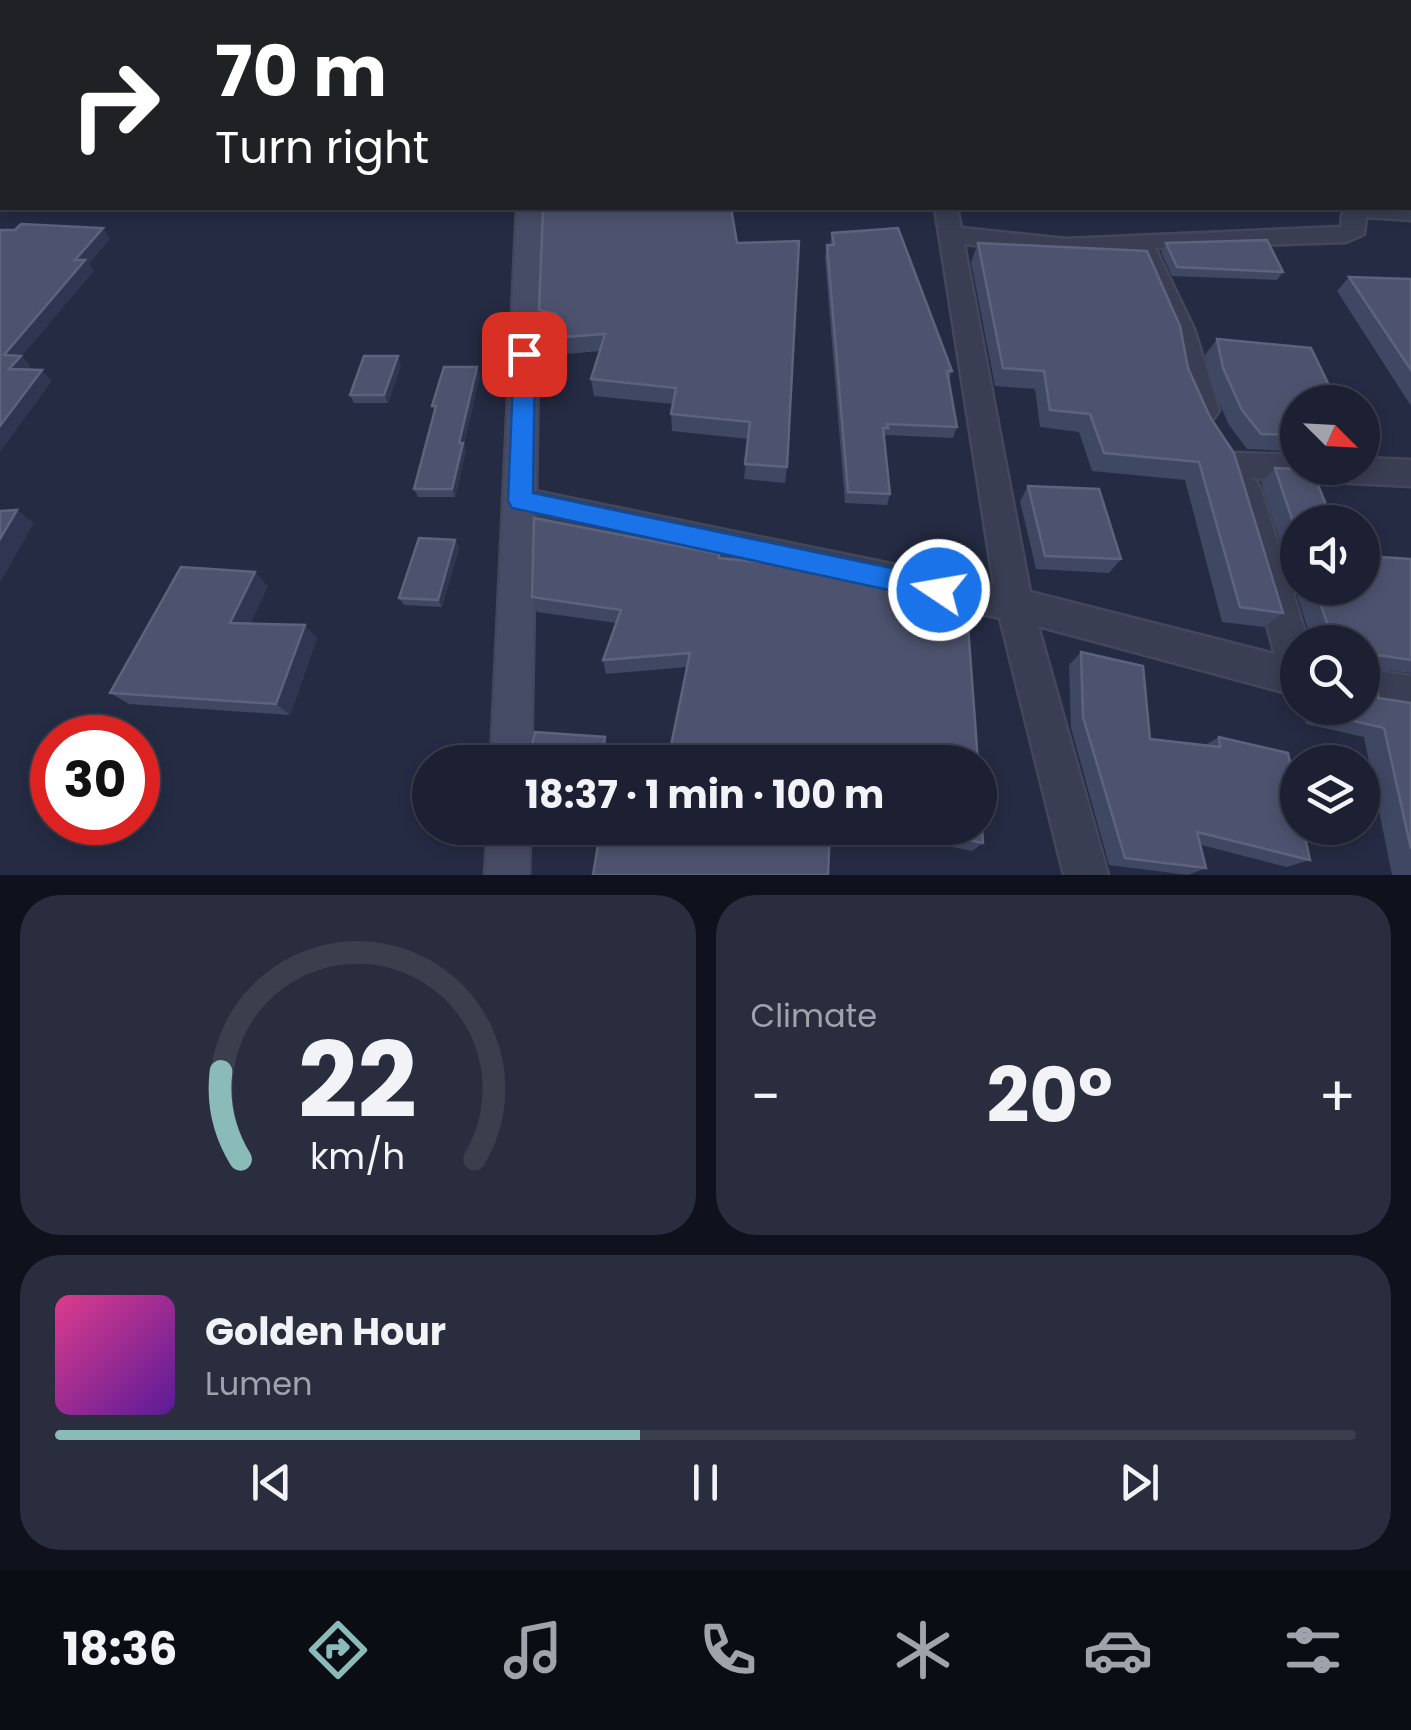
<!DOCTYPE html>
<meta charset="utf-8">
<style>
:root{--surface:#1c2032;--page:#292d3e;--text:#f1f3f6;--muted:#a0a3ac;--line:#3a3e4d;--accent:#8bbbb9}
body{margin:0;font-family:Poppins,sans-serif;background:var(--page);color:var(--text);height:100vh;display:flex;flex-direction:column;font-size:38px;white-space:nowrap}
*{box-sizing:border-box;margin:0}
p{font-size:32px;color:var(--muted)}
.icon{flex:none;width:55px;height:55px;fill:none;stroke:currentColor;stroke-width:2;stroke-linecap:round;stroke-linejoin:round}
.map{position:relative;height:875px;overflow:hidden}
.details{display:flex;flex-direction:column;gap:20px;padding:20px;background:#0f121c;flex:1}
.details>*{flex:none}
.guide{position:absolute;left:0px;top:0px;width:1412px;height:210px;box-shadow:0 5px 15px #0003,0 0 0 2px var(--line);background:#202124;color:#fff;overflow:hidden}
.needle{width:65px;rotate:114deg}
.fabs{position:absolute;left:1280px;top:385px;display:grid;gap:20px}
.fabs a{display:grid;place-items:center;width:100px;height:100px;border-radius:50%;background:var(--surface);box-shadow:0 5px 15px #0003,0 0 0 2px var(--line);font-size:50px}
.speed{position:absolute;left:30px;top:715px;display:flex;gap:20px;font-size:50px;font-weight:700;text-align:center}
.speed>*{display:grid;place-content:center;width:130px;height:130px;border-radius:50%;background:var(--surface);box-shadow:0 5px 15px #0003,0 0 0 2px var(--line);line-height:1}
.speed .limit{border:15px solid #d22;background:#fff;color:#111}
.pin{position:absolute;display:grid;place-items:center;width:85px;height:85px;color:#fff;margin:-42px;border-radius:20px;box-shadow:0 5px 15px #0006}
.me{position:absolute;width:110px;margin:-55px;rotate:282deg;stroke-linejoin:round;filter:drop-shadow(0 0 8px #0008)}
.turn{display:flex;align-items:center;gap:35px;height:210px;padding:0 50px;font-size:45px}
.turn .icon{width:130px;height:130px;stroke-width:2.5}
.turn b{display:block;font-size:70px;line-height:85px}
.big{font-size:75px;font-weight:700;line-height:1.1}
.details .card{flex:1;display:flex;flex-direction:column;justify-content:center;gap:15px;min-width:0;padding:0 35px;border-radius:40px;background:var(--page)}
.details .dial{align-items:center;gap:0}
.dial svg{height:260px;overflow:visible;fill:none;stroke:var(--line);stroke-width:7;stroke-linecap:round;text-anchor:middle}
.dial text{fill:var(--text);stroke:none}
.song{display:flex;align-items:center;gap:30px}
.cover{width:120px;height:120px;border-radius:15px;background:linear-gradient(135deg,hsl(330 70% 55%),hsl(270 70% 35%))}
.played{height:10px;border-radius:5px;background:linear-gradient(90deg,var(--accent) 45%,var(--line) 45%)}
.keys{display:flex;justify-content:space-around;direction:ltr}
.heat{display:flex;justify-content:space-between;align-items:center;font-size:55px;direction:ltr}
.details .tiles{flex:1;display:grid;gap:20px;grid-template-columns:1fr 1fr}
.card:last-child{grid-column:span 2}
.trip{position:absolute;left:412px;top:745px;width:585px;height:100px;border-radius:50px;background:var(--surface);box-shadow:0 5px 15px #0003,0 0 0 2px var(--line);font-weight:700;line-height:100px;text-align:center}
.menu{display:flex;height:160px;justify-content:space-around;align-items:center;background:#0b0d14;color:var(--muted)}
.menu .icon{width:70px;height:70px}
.menu .active{color:var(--accent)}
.menu b{font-size:45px;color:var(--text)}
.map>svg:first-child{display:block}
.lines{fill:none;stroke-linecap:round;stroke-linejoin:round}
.street-casing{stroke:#43475c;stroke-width:5}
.secondary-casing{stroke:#43475c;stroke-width:5}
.street{fill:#3a3e53;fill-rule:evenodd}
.secondary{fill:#474c66;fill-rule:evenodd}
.wall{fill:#404762}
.shaded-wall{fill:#303651}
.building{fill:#4d536e;stroke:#5d637c;stroke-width:2.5}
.route{fill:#1a73e8;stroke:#114b97;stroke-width:2.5}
</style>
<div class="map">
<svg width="1411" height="875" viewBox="0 0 1411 875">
<rect width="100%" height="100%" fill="#252b43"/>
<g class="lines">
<defs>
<g id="street">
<path d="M 1411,206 L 1411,220 L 1366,217 L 1364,234 L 1346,242 L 1155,248 L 1194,329 L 1219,410 L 1214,418 L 1204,421 L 1194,418 L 1189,410 L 1167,329 L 1131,249 L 1066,255 L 964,244 L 1030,592 L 1275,654 L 1229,490 L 1234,481 L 1242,478 L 1225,474 L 1221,465 L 1225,456 L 1236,453 L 1298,455 L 1298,468 L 1362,468 L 1362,458 L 1411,460 L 1411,486 L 1248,478 L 1256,481 L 1261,490 L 1308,642 L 1298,642 L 1298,696 L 1038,626 L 1108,875 L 1064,875 L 1000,618 L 520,514 L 509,510 L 504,501 L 509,492 L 520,488 L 994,585 L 935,208 L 957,208 L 961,228 L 1066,239 L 1341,227 L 1342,215 L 1348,208 Z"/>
<path d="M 1362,669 L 1411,676 L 1411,714 L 1362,706 Z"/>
</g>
<g id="secondary">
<path d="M 517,208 L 541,208 L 531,762 L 491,762 Z"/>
<path d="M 488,828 L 530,828 L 529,875 L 485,875 Z"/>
</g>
</defs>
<use href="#street" class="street-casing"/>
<use href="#secondary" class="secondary-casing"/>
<use href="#street" class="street"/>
<use href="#secondary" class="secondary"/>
</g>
<g class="wall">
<path d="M 0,0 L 277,0 L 278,2 L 2,2 L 2,49 L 0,48 Z"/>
<path d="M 832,233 L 952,371 L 949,380 L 957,427 L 953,438 L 886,435 L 884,439 L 890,494 L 887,505 L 845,503 L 825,257 L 827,245 L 830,245 Z"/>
<path d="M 737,243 L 787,467 L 785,483 L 744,479 L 748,439 L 672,431 L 671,414 L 673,404 L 594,396 L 591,379 L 600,351 L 556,355 L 552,338 L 554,330 L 543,327 L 539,310 Z"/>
<path d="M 978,243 L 1188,368 L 1283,613 L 1264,627 L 1222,622 L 1185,480 L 1092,471 L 1079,432 L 1040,427 L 1035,389 L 995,386 L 971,262 Z"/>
<path d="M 1166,243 L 1283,272 L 1277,280 L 1172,276 L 1161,252 Z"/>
<path d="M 1349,277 L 1411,279 L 1411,406 L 1337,291 Z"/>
<path d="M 1217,339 L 1298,402 L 1298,440 L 1295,439 L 1284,451 L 1247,449 L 1229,425 L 1211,384 L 1205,355 Z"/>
<path d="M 401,365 L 388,403 L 354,403 L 350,395 Z"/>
<path d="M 477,367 L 480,375 L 464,444 L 466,451 L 455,497 L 418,497 L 414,489 L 435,412 L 432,406 Z"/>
<path d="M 1275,468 L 1298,522 L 1298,588 L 1362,588 L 1380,557 L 1411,559 L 1411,673 L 1378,669 L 1378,698 L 1411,703 L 1411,875 L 1392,875 L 1364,737 L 1306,724 L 1302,708 L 1362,708 L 1362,642 L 1307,642 L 1311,639 L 1261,482 Z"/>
<path d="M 1028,486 L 1121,559 L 1109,573 L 1036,569 L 1020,501 Z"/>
<path d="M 455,540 L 459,548 L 442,607 L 404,605 L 399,598 Z"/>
<path d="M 719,558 L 807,571 L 978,762 L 528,762 L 609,748 L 608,756 L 668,760 L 687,667 L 606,674 L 603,660 L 616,623 L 537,612 L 532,597 Z"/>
<path d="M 268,586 L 250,624 L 317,638 L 290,715 L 129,704 L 110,693 Z"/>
<path d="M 1081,652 L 1150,739 L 1205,745 L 1219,737 L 1310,860 L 1287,867 L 1201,845 L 1206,868 L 1188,875 L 1109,865 L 1071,728 L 1069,665 Z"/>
<path d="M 830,828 L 598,847 L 533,841 L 527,832 Z"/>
<path d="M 861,828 L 980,828 L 983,843 L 972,851 Z"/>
</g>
<g class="shaded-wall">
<path d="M 103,228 L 110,239 L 89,264 L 94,271 L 22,356 L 31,366 L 20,380 L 9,369 L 4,355 L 75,260 Z"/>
<path d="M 398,356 L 401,365 L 388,403 L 384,395 Z"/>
<path d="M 477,367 L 480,375 L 464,444 L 466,451 L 455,497 L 452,489 L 459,443 Z"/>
<path d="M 42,370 L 52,381 L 0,452 L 0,426 Z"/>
<path d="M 17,510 L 34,523 L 0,583 L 0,539 Z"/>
<path d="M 455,540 L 459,548 L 442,607 L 438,600 Z"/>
<path d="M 255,572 L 268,586 L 244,636 L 230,623 Z"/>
<path d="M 305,625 L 317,638 L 290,715 L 276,704 Z"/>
<path d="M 605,737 L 609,748 L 607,762 L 602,756 Z"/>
</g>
<g class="building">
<path d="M 0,0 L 277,0 L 275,2 L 2,2 L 2,31 L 0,30 Z"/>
<path d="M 307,0 L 481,0 L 480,2 L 305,2 Z"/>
<path d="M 525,0 L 1116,0 L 1080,2 L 525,2 Z"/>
<path d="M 1297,0 L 1411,0 L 1411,186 L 1410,2 L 1271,2 Z"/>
<path d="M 543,208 L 731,208 L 737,243 L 799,241 L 787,467 L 745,464 L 750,422 L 671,414 L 676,388 L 591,379 L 605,334 L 552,338 L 556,314 L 539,310 Z"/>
<path d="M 21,224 L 103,228 L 75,260 L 85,260 L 4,355 L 21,356 L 9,369 L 42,370 L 0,426 L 0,230 L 15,230 Z"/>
<path d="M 898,228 L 952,371 L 947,371 L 957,427 L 887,424 L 888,428 L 883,428 L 890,494 L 848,492 L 827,245 L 834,245 L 832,233 Z"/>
<path d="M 1267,240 L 1283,272 L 1177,267 L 1166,243 Z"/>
<path d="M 978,243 L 1147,251 L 1180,326 L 1188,368 L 1210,417 L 1234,453 L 1283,613 L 1240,607 L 1199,462 L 1104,453 L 1090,414 L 1050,410 L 1044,371 L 1003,368 Z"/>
<path d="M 1349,277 L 1411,279 L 1411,370 Z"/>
<path d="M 1217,339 L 1311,348 L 1337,402 L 1298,402 L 1298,423 L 1294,423 L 1298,435 L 1261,434 L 1242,410 L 1223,368 Z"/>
<path d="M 364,356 L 398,356 L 384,395 L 350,395 Z"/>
<path d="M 444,367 L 477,367 L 459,443 L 463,443 L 452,489 L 414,489 L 436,406 L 432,406 Z"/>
<path d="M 1275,468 L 1312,470 L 1333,522 L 1298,522 L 1298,537 Z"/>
<path d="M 1028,486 L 1099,489 L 1121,559 L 1045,556 Z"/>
<path d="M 17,510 L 0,539 L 0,511 Z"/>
<path d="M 534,518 L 719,554 L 719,558 L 807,567 L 807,571 L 866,577 L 966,598 L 978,762 L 528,762 L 535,732 L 605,737 L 602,756 L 668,760 L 690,653 L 603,660 L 621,610 L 532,597 Z"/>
<path d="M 1362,526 L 1380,557 L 1411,559 L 1411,660 L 1378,655 L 1378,698 L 1411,703 L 1411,849 L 1384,728 L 1324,714 L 1322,708 L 1362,708 L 1362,642 L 1318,642 L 1318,634 L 1329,629 L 1315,588 L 1362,588 Z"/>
<path d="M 419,538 L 455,540 L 438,600 L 399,598 Z"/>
<path d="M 181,567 L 255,572 L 230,623 L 305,625 L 276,704 L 110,693 Z"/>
<path d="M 1081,652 L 1143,666 L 1150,739 L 1220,747 L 1219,737 L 1288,753 L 1298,800 L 1298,828 L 1303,828 L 1310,860 L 1197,832 L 1206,868 L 1125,858 L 1083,717 Z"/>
<path d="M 980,798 L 983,843 L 909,828 L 980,828 Z"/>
<path d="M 526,828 L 830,828 L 828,875 L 593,875 L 599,839 L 527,832 Z"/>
</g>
<path class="route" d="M 524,347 L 535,354 L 533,493 L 939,578 L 948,581 L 952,590 L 948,598 L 939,601 L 512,508 L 508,501 L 514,354 Z"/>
</svg>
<div class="fabs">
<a><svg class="needle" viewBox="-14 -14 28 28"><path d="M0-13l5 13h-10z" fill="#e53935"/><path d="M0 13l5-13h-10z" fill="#a0a3ac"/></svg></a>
<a><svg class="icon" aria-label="sound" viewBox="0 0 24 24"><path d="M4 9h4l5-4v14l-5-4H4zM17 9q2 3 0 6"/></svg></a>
<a><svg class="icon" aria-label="search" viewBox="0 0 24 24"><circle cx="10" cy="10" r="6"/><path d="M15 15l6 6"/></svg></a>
<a><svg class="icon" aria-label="layers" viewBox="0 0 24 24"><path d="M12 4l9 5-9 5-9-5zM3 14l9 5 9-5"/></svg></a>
</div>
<div class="speed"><div class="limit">30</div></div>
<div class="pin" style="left:524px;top:354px;background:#d93025"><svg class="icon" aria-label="arrive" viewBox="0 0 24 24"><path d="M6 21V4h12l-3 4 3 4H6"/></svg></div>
<svg class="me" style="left:939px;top:590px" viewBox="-20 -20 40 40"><circle r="17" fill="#1a73e8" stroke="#fff" stroke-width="3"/><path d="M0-11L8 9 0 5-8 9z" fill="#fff"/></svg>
<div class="trip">18:37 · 1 min · 100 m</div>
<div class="guide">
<div class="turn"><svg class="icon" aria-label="right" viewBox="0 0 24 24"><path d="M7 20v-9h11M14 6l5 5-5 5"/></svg><div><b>70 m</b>Turn right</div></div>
</div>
</div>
<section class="details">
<div class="tiles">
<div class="card dial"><svg viewBox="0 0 100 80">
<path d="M14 69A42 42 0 1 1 86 69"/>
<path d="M14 69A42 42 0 0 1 8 42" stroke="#8bbbb9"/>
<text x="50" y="56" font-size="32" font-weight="700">22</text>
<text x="50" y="72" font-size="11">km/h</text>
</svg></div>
<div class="card"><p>Climate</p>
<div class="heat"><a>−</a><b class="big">20°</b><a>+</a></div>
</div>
<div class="card">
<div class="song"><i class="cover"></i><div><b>Golden Hour</b><p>Lumen</p></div></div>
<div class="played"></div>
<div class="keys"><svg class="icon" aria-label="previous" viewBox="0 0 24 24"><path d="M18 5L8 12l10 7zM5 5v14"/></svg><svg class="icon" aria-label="pause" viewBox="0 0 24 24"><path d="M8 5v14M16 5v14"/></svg><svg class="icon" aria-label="next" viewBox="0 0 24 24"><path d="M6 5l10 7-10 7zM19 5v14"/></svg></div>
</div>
</div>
</section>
<nav class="menu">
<b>18:36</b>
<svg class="icon active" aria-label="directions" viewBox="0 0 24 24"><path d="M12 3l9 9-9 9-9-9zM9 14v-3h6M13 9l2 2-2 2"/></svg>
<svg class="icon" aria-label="music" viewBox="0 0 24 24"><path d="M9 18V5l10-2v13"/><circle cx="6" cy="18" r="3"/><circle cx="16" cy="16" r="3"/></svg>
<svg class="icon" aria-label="phone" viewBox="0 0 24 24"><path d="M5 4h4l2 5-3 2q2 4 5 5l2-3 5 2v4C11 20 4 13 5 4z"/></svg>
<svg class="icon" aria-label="climate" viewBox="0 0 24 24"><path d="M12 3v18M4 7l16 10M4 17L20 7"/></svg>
<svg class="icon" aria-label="car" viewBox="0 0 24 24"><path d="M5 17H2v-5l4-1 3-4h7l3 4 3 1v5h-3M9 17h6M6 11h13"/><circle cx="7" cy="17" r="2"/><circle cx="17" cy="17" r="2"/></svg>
<svg class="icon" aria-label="filters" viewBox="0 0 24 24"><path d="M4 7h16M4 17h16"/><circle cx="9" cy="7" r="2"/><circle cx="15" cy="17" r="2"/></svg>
</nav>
